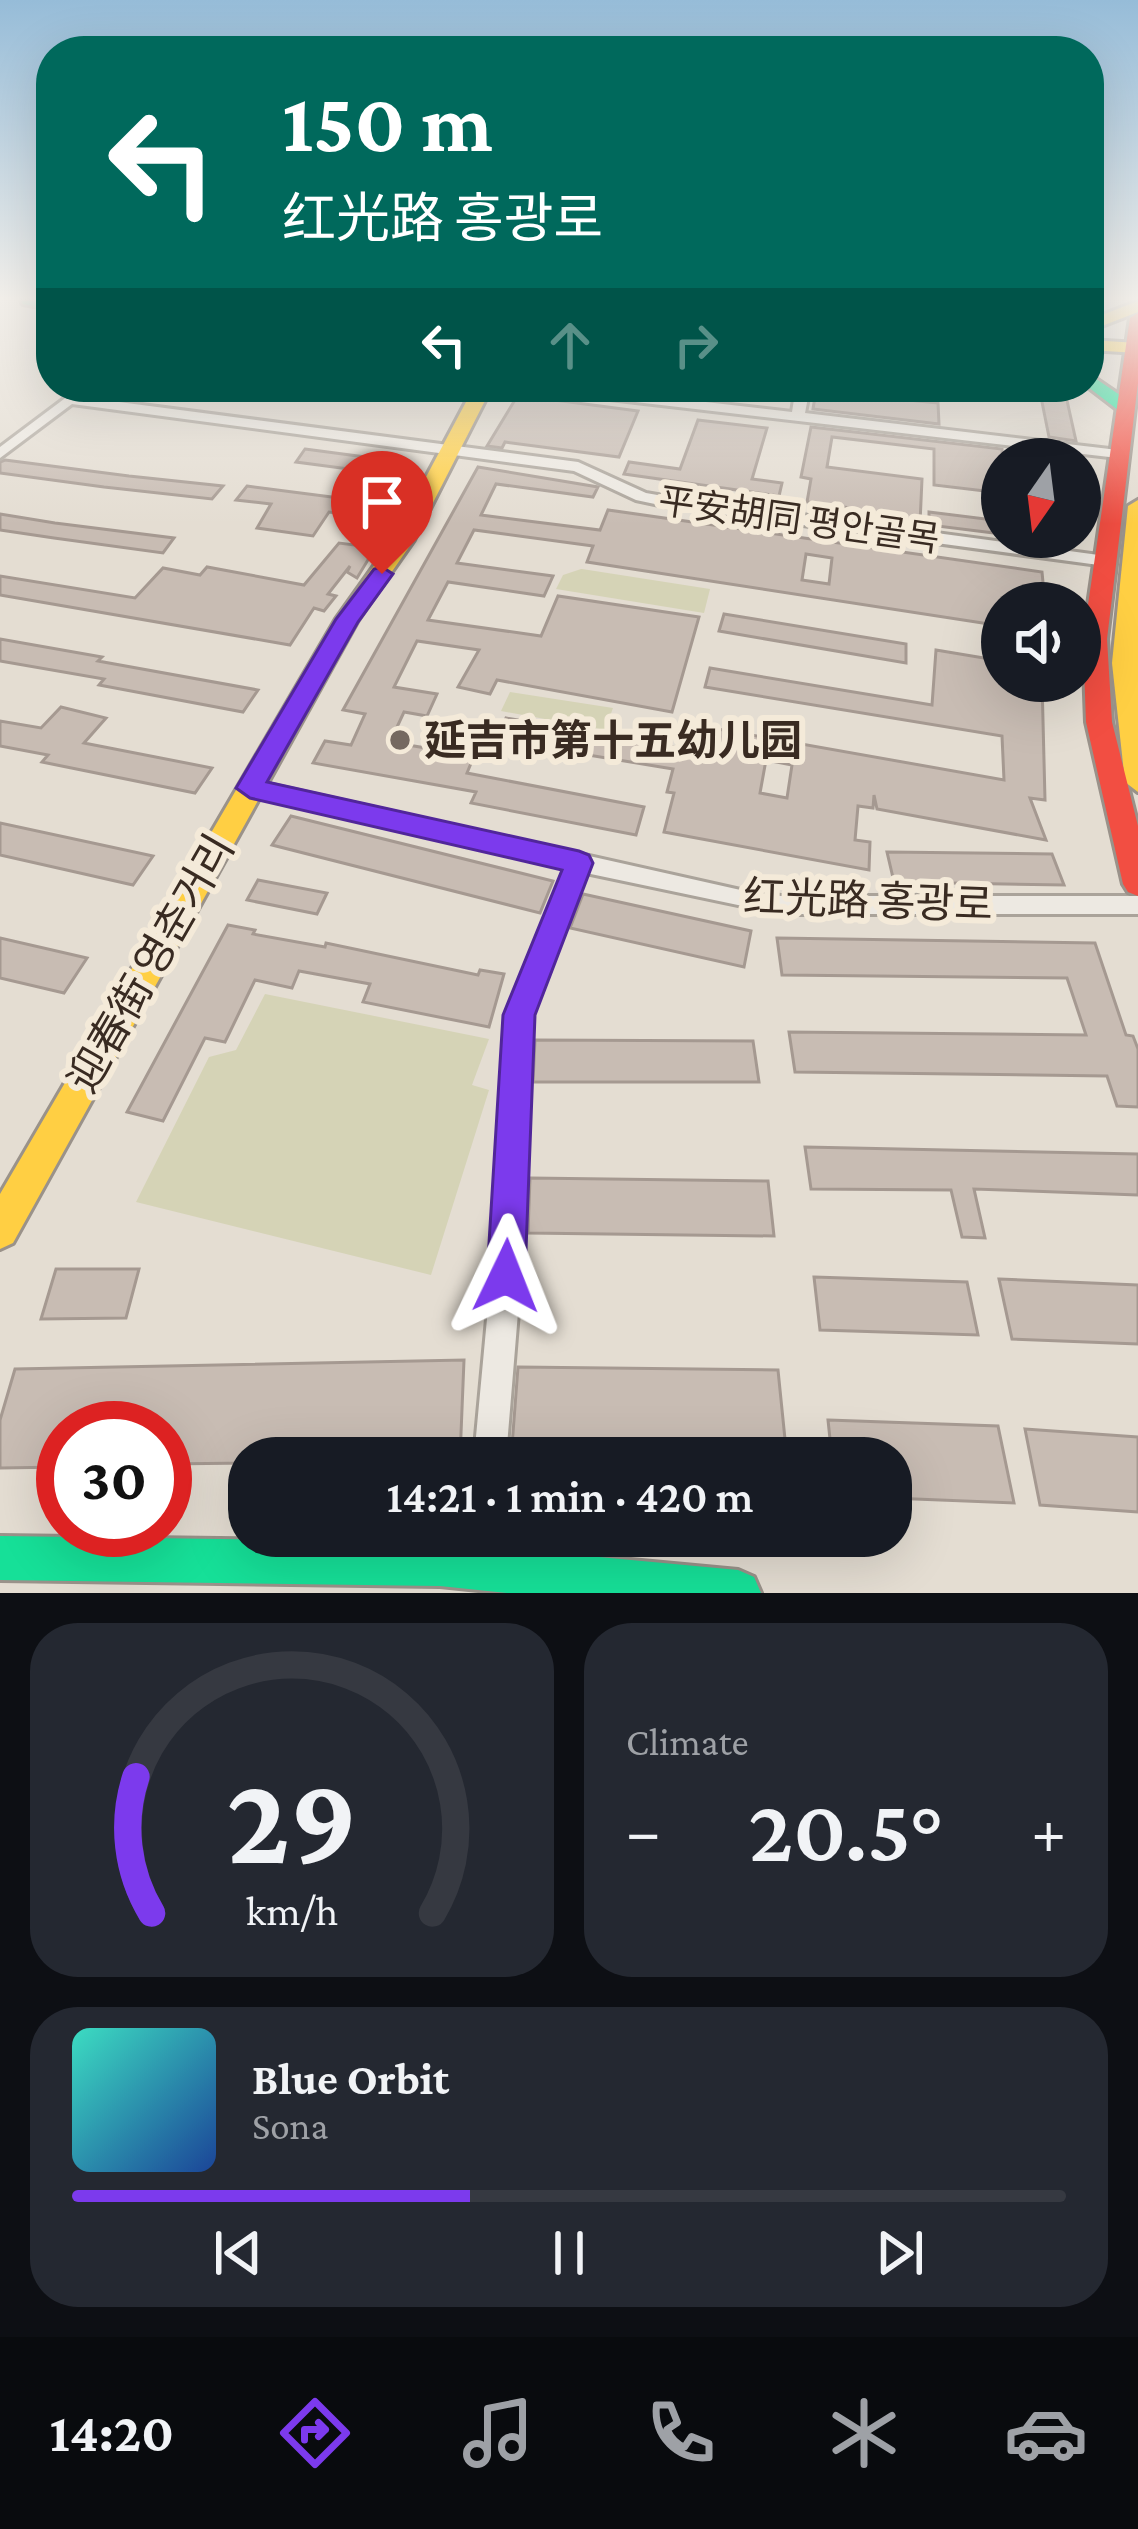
<!DOCTYPE html>
<meta charset="utf-8">
<style>
:root{--surface:#171b24;--page:#242831;--text:#f1f3f6;--muted:#9ea1a6;--line:#363941;--accent:#7c3aed}
body{margin:0;font-family:"Crimson Pro","Noto Sans SC","Noto Sans KR",serif;background:var(--page);color:var(--text);height:100vh;display:flex;flex-direction:column;font-size:45px;white-space:nowrap}
*{box-sizing:border-box;margin:0}
p{font-size:39px;color:var(--muted)}
.icon{flex:none;width:66px;height:66px;fill:none;stroke:currentColor;stroke-width:2;stroke-linecap:round;stroke-linejoin:round}
.map{position:relative;height:1593px;overflow:hidden}
.panel{display:flex;flex-direction:column;gap:30px;padding:30px;background:#0d0f14;flex:1}
.panel>*{flex:none}
.top-card{position:absolute;left:36px;top:36px;width:1068px;height:366px;border-radius:48px;box-shadow:0 12px 48px #0002;background:#00695c;color:#fff;overflow:hidden}
.needle{width:78px;rotate:194deg}
.fabs{position:absolute;left:981px;top:438px;display:grid;gap:24px}
.fabs a{display:grid;place-items:center;width:120px;height:120px;border-radius:50%;background:var(--surface);box-shadow:0 12px 48px #0002;font-size:60px}
.speed{position:absolute;left:36px;top:1401px;display:flex;gap:24px;font-size:60px;font-weight:700;text-align:center}
.speed>*{display:grid;place-content:center;width:156px;height:156px;border-radius:50%;background:var(--surface);box-shadow:0 12px 48px #0002;line-height:1}
.speed .limit{border:18px solid #d22;background:#fff;color:#111}
.pin{position:absolute;display:grid;place-items:center;width:102px;height:102px;color:#fff;margin:-123px -51px;border-radius:50% 50% 50% 0;rotate:-45deg;box-shadow:0 0 12px #0007}
.pin .icon{rotate:45deg}
.me{position:absolute;width:132px;margin:-66px;rotate:2deg;stroke-linejoin:round;filter:drop-shadow(0 0 9px #0008)}
.turn{display:flex;align-items:center;gap:42px;height:252px;padding:0 48px;font-size:54px}
.turn .icon{width:156px;height:156px;stroke-width:2.5}
.turn b{display:block;font-size:84px;line-height:102px}
.lanes{display:flex;align-items:center;height:114px;padding:0 48px;background:#0003;justify-content:center;gap:60px;direction:ltr}
.lanes .off{opacity:.35}
.big{font-size:90px;font-weight:600;line-height:1.1}
.panel .widget{flex:1;display:flex;flex-direction:column;justify-content:center;gap:18px;min-width:0;padding:0 42px;border-radius:48px;background:var(--page)}
.panel .dial{align-items:center;gap:0}
.dial svg{height:312px;overflow:visible;fill:none;stroke:var(--line);stroke-width:7;stroke-linecap:round;text-anchor:middle}
.dial text{fill:var(--text);stroke:none}
.song{display:flex;align-items:center;gap:36px}
.cover{width:144px;height:144px;border-radius:18px;background:linear-gradient(135deg,hsl(170 70% 55%),hsl(220 70% 35%))}
.played{height:12px;border-radius:6px;background:linear-gradient(90deg,var(--accent) 40%,var(--line) 40%)}
.keys{display:flex;justify-content:space-around;direction:ltr}
.heat{display:flex;justify-content:space-between;align-items:center;font-size:66px;direction:ltr}
.panel .tiles{flex:1;display:grid;gap:30px;grid-template-columns:1fr 1fr}
.widget:last-child{grid-column:span 2}
.trip{position:absolute;left:228px;top:1437px;width:684px;height:120px;border-radius:48px;background:var(--surface);box-shadow:0 12px 48px #0002;font-weight:600;line-height:120px;text-align:center}
.dock{display:flex;height:192px;justify-content:space-around;align-items:center;background:#090b0e;color:var(--muted)}
.dock .icon{width:84px;height:84px}
.dock .active{color:var(--accent)}
.dock b{font-size:54px;color:var(--text)}
.map>svg:first-child{display:block}
.green{fill:#d5d3b6}
.building{fill:#c8bcb3;stroke:#a59991;stroke-width:3;fill-rule:evenodd}
.lines{fill:none;stroke-linecap:round;stroke-linejoin:round}
.street-casing{stroke:#aaa39a;stroke-width:6}
.fast-casing{stroke:#9a928a;stroke-width:6}
.slow-casing{stroke:#9a928a;stroke-width:6}
.jam-casing{stroke:#9a928a;stroke-width:6}
.street{fill:#ede9e2;fill-rule:evenodd}
.fast{fill:#16e098;fill-rule:evenodd}
.slow{fill:#ffcf43;fill-rule:evenodd}
.jam{fill:#f24e42;fill-rule:evenodd}
.route{fill:#7c3aed;stroke:#51269a;stroke-width:3}
.poi-dot{fill:#756960;stroke:#f4ead9;stroke-width:4.5}
.labels{text-anchor:middle;stroke-width:12;stroke-linejoin:round;paint-order:stroke}
.far-street-label{font-size:36px;fill:#392b22;stroke:#f4ead9}
.poi-label{font-size:42px;font-weight:bold;fill:#392b22;stroke:#f4ead9;text-anchor:start}
.street-label{font-size:42px;fill:#392b22;stroke:#f4ead9}
</style>
<div class="map">
<svg width="1138" height="1593" viewBox="0 0 1138 1593">
<rect width="100%" height="100%" fill="#e4ddd2"/>
<g class="green">
<path d="M 581,569 L 582,569 L 710,589 L 704,613 L 556,589 L 563,575 Z"/>
<path d="M 510,692 L 613,708 L 605,730 L 501,711 Z"/>
<path d="M 265,994 L 489,1039 L 472,1085 L 489,1090 L 431,1275 L 136,1202 L 209,1057 L 236,1050 Z"/>
</g>
<g class="building">
<path d="M 1039,387 L 1064,387 L 1076,441 L 1049,437 Z"/>
<path d="M 816,391 L 938,403 L 939,424 L 813,409 Z"/>
<path d="M 518,395 L 539,398 L 638,411 L 619,457 L 505,442 L 502,448 L 487,446 Z"/>
<path d="M 698,420 L 767,428 L 752,479 L 782,483 L 779,496 L 624,474 L 629,462 L 680,469 Z"/>
<path d="M 811,427 L 1002,449 L 1002,493 L 934,485 L 934,449 L 832,437 L 827,467 L 922,479 L 920,523 L 850,514 L 851,508 L 807,502 L 811,479 L 801,477 Z"/>
<path d="M 305,449 L 403,462 L 394,475 L 296,462 Z"/>
<path d="M 5,460 L 129,476 L 223,486 L 212,499 L 104,487 L 0,473 L 0,462 Z"/>
<path d="M 478,467 L 598,487 L 593,497 L 496,484 L 481,515 L 600,530 L 608,510 L 1042,572 L 1045,603 L 1002,598 L 1002,626 L 587,562 L 593,546 L 474,530 L 457,563 L 553,576 L 544,596 L 448,582 L 428,620 L 541,636 L 558,596 L 699,617 L 672,712 L 497,680 L 490,694 L 458,687 L 479,650 L 417,641 L 394,687 L 437,694 L 427,716 L 404,712 L 390,742 L 474,756 L 467,773 L 644,807 L 636,835 L 471,803 L 476,792 L 313,763 L 325,741 L 351,745 L 365,714 L 343,710 ZM 806,554 L 832,558 L 829,584 L 802,580 Z"/>
<path d="M 247,486 L 378,503 L 369,517 L 329,512 L 313,536 L 257,528 L 271,504 L 236,500 Z"/>
<path d="M 929,512 L 1002,521 L 1002,534 L 929,525 Z"/>
<path d="M 0,514 L 55,523 L 174,538 L 163,553 L 54,538 L 0,530 Z"/>
<path d="M 369,533 L 383,535 L 357,578 L 347,572 L 350,566 L 328,594 L 336,596 L 324,611 L 314,608 L 290,645 L 0,595 L 0,576 L 135,598 L 163,568 L 200,575 L 207,567 L 304,585 L 339,543 L 362,546 Z"/>
<path d="M 724,614 L 906,644 L 906,663 L 719,631 Z"/>
<path d="M 0,639 L 102,657 L 98,661 L 258,690 L 243,712 L 99,685 L 104,679 L 0,661 Z"/>
<path d="M 936,650 L 1002,661 L 1002,681 L 1042,681 L 1045,800 L 1030,798 L 1046,840 L 877,809 L 874,795 L 873,808 L 858,806 L 855,840 L 870,842 L 869,870 L 664,832 L 674,793 L 667,792 L 673,769 L 497,740 L 506,718 L 689,750 L 695,725 L 1004,780 L 1002,736 L 705,687 L 710,668 L 932,705 ZM 766,760 L 792,765 L 787,798 L 760,793 Z"/>
<path d="M 61,707 L 106,718 L 84,743 L 212,768 L 195,793 L 42,762 L 48,755 L 0,746 L 0,721 L 41,728 Z"/>
<path d="M 291,816 L 553,881 L 540,913 L 272,845 Z"/>
<path d="M 0,823 L 153,856 L 133,885 L 0,855 Z"/>
<path d="M 887,852 L 1052,854 L 1064,885 L 894,882 Z"/>
<path d="M 258,880 L 327,893 L 317,914 L 247,900 Z"/>
<path d="M 583,894 L 751,931 L 744,967 L 570,928 Z"/>
<path d="M 228,925 L 255,930 L 253,934 L 325,947 L 326,943 L 478,975 L 480,970 L 504,974 L 489,1027 L 363,1002 L 370,984 L 299,971 L 292,988 L 255,980 L 225,1042 L 205,1038 L 163,1121 L 127,1112 Z"/>
<path d="M 0,938 L 87,958 L 64,993 L 0,978 Z"/>
<path d="M 777,938 L 1095,943 L 1126,1035 L 1133,1036 L 1138,1049 L 1138,1107 L 1117,1106 L 1107,1076 L 795,1072 L 789,1032 L 1086,1035 L 1067,978 L 782,975 Z"/>
<path d="M 535,1040 L 753,1041 L 759,1082 L 533,1082 Z"/>
<path d="M 805,1147 L 1138,1154 L 1138,1195 L 974,1189 L 985,1238 L 962,1237 L 951,1190 L 811,1189 Z"/>
<path d="M 530,1178 L 768,1181 L 774,1236 L 528,1233 Z"/>
<path d="M 56,1269 L 139,1269 L 126,1318 L 41,1319 Z"/>
<path d="M 814,1277 L 967,1282 L 978,1335 L 820,1330 Z"/>
<path d="M 999,1279 L 1138,1285 L 1138,1344 L 1012,1339 Z"/>
<path d="M 464,1360 L 460,1458 L 249,1458 L 249,1463 L 165,1464 L 165,1428 L 63,1428 L 63,1467 L 0,1468 L 0,1420 L 15,1369 Z"/>
<path d="M 518,1367 L 778,1370 L 786,1449 L 512,1446 Z"/>
<path d="M 828,1420 L 998,1426 L 1014,1503 L 891,1498 L 891,1458 L 832,1458 Z"/>
<path d="M 1025,1429 L 1138,1437 L 1138,1512 L 1040,1505 Z"/>
</g>
<g class="lines">
<defs>
<g id="street">
<path d="M 80,387 L 87,391 L 81,397 L 578,462 L 646,493 L 669,497 L 1106,556 L 1114,561 L 1106,566 L 669,507 L 636,500 L 574,471 L 72,404 L 0,458 L 0,447 Z"/>
<path d="M 534,387 L 576,387 L 792,412 L 796,387 L 810,387 L 805,413 L 1118,450 L 1125,454 L 1118,458 L 541,391 Z"/>
<path d="M 250,780 L 745,891 L 781,896 L 1138,896 L 1138,914 L 781,914 L 586,873 L 531,1015 L 521,1276 L 506,1458 L 474,1458 L 491,1276 L 507,1015 L 566,868 L 243,793 L 240,788 L 243,783 Z"/>
<path d="M 466,1536 L 500,1536 L 497,1568 L 492,1580 L 480,1585 L 468,1580 L 463,1568 Z"/>
</g>
<g id="fast">
<path d="M 21,301 L 51,301 L 51,309 L 23,304 Z"/>
<path d="M 1089,374 L 1130,402 L 1130,410 L 1118,410 L 1088,387 Z"/>
<path d="M 0,1536 L 440,1542 L 738,1570 L 754,1577 L 761,1593 L 507,1593 L 440,1586 L 0,1580 Z"/>
</g>
<g id="slow">
<path d="M 1138,301 L 1138,312 L 1089,331 L 1089,320 Z"/>
<path d="M 1089,340 L 1138,343 L 1138,353 L 1089,350 Z"/>
<path d="M 474,387 L 492,387 L 414,540 L 358,620 L 13,1243 L 0,1249 L 0,1194 L 336,619 L 393,539 Z"/>
<path d="M 1138,500 L 1138,792 L 1125,782 L 1112,663 L 1128,506 Z"/>
</g>
<path id="jam" d="M 1138,313 L 1138,383 L 1107,639 L 1112,722 L 1138,826 L 1138,896 L 1128,892 L 1123,884 L 1086,722 L 1083,639 L 1130,318 Z"/>
</defs>
<use href="#street" class="street-casing"/>
<use href="#fast" class="fast-casing"/>
<use href="#slow" class="slow-casing"/>
<use href="#jam" class="jam-casing"/>
<use href="#street" class="street"/>
<use href="#fast" class="fast"/>
<use href="#slow" class="slow"/>
<use href="#jam" class="jam"/>
</g>
<linearGradient id="sky" x2="0" y2="1"><stop stop-color="#96bcd8"/><stop offset="0.57" stop-color="#f3f0eb"/><stop offset="1" stop-color="#f3f0eb" stop-opacity="0"/></linearGradient>
<rect width="1138" height="524" fill="url(#sky)"/>
<path class="route" d="M 382,567 L 393,574 L 358,622 L 267,782 L 579,851 L 589,855 L 593,863 L 535,1015 L 525,1276 L 520,1290 L 506,1295 L 492,1290 L 487,1276 L 503,1015 L 562,870 L 250,798 L 236,788 L 336,619 L 374,569 Z"/>
<circle class="poi-dot" cx="400" cy="740" r="12"/>
<g class="labels">
<g class="far-street-label">
<text transform="translate(799 519) rotate(8)" y="13">平安胡同 평안골목</text>
</g>
<g class="poi-label">
<text x="424" y="755">延吉市第十五幼儿园</text>
</g>
<g class="street-label">
<text transform="translate(868 900) rotate(2)" y="15">红光路 홍광로</text>
<text transform="translate(150 963) rotate(-60)" y="15">迎春街 영춘거리</text>
</g>
</g>
</svg>
<div class="fabs">
<a><svg class="needle" viewBox="-14 -14 28 28"><path d="M0-13l5 13h-10z" fill="#e53935"/><path d="M0 13l5-13h-10z" fill="#9ea1a6"/></svg></a>
<a><svg class="icon" aria-label="sound" viewBox="0 0 24 24"><path d="M4 9h4l5-4v14l-5-4H4zM17 9q2 3 0 6"/></svg></a>
</div>
<div class="speed"><div class="limit">30</div></div>
<div class="pin" style="left:382px;top:574px;background:#d93025"><svg class="icon" aria-label="arrive" viewBox="0 0 24 24"><path d="M6 21V4h12l-3 4 3 4H6"/></svg></div>
<svg class="me" style="left:506px;top:1276px" viewBox="-20 -20 40 40"><path d="M0-17L14 15 0 8-14 15z" fill="#7c3aed" stroke="#fff" stroke-width="4"/></svg>
<div class="trip">14:21 · 1 min · 420 m</div>
<div class="top-card">
<div class="turn"><svg class="icon" aria-label="left" viewBox="0 0 24 24"><path d="M17 20v-9H6M10 6l-5 5 5 5"/></svg><div><b>150 m</b>红光路 홍광로</div></div>
<div class="lanes"><svg class="icon" aria-label="left" viewBox="0 0 24 24"><path d="M17 20v-9H6M10 6l-5 5 5 5"/></svg><svg class="icon off" aria-label="ahead" viewBox="0 0 24 24"><path d="M12 20V5M6 11l6-6 6 6"/></svg><svg class="icon off" aria-label="right" viewBox="0 0 24 24"><path d="M7 20v-9h11M14 6l5 5-5 5"/></svg></div>
</div>
</div>
<section class="panel">
<div class="tiles">
<div class="widget dial"><svg viewBox="0 0 100 80">
<path d="M14 69A42 42 0 1 1 86 69"/>
<path d="M14 69A42 42 0 0 1 10 34" stroke="#7c3aed"/>
<text x="50" y="56" font-size="32" font-weight="700">29</text>
<text x="50" y="72" font-size="11">km/h</text>
</svg></div>
<div class="widget"><p>Climate</p>
<div class="heat"><a>−</a><b class="big">20.5°</b><a>+</a></div>
</div>
<div class="widget">
<div class="song"><i class="cover"></i><div><b>Blue Orbit</b><p>Sona</p></div></div>
<div class="played"></div>
<div class="keys"><svg class="icon" aria-label="previous" viewBox="0 0 24 24"><path d="M18 5L8 12l10 7zM5 5v14"/></svg><svg class="icon" aria-label="pause" viewBox="0 0 24 24"><path d="M8 5v14M16 5v14"/></svg><svg class="icon" aria-label="next" viewBox="0 0 24 24"><path d="M6 5l10 7-10 7zM19 5v14"/></svg></div>
</div>
</div>
</section>
<nav class="dock">
<b>14:20</b>
<svg class="icon active" aria-label="directions" viewBox="0 0 24 24"><path d="M12 3l9 9-9 9-9-9zM9 14v-3h6M13 9l2 2-2 2"/></svg>
<svg class="icon" aria-label="music" viewBox="0 0 24 24"><path d="M9 18V5l10-2v13"/><circle cx="6" cy="18" r="3"/><circle cx="16" cy="16" r="3"/></svg>
<svg class="icon" aria-label="phone" viewBox="0 0 24 24"><path d="M5 4h4l2 5-3 2q2 4 5 5l2-3 5 2v4C11 20 4 13 5 4z"/></svg>
<svg class="icon" aria-label="climate" viewBox="0 0 24 24"><path d="M12 3v18M4 7l16 10M4 17L20 7"/></svg>
<svg class="icon" aria-label="car" viewBox="0 0 24 24"><path d="M5 17H2v-5l4-1 3-4h7l3 4 3 1v5h-3M9 17h6M6 11h13"/><circle cx="7" cy="17" r="2"/><circle cx="17" cy="17" r="2"/></svg>
</nav>
